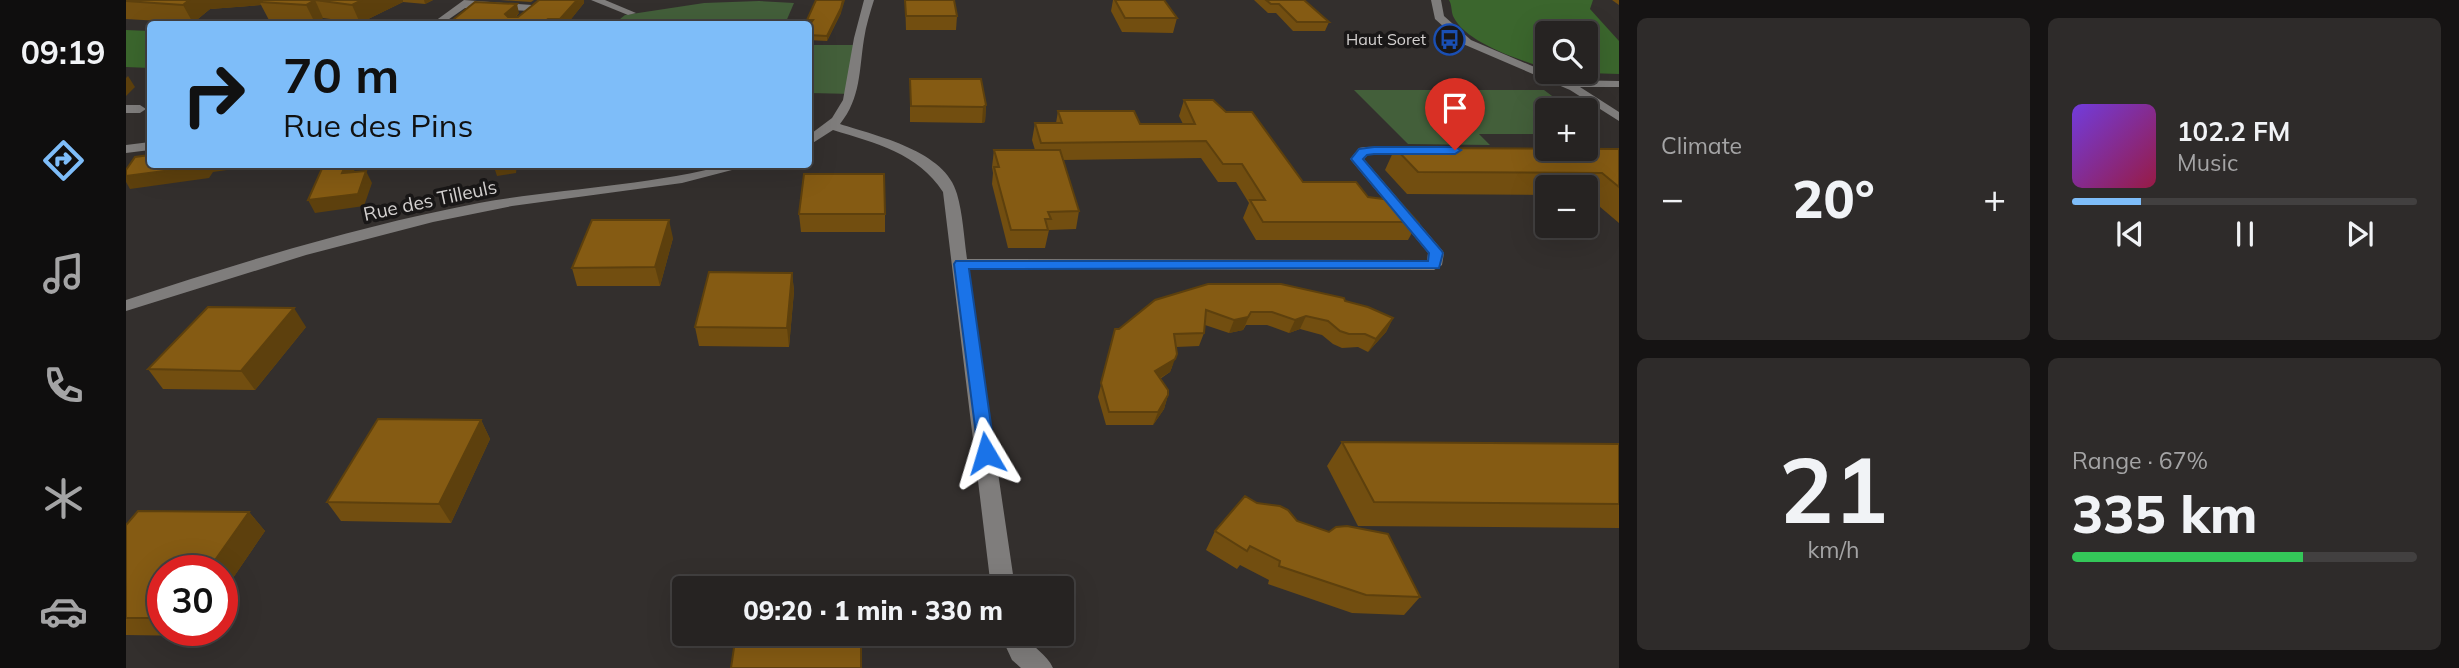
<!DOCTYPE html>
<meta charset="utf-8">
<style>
:root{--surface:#262322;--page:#2e2b2a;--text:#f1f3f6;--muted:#a4a4a5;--line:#424040;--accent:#7ebdf9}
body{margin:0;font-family:Mulish,sans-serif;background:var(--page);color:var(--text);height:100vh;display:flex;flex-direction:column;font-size:26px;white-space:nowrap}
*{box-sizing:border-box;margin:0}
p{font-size:23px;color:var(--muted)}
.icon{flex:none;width:38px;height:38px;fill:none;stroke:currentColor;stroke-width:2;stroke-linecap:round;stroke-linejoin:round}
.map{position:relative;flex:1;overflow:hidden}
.side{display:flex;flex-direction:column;gap:18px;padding:18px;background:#151313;width:840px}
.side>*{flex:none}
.top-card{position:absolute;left:21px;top:21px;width:665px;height:147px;border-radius:7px;box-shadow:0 7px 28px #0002,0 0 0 2px var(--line);background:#7ebdf9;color:#111;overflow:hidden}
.buttons{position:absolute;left:1409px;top:21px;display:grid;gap:14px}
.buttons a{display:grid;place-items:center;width:63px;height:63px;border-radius:7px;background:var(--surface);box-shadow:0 7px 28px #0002,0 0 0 2px var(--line);font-size:35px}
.speed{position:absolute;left:21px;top:555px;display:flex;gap:14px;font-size:35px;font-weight:700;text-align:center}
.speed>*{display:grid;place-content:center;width:91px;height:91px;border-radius:50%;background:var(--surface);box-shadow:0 7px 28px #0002,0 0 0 2px var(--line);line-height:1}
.speed .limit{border:10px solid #d22;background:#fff;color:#111}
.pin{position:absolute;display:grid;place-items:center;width:60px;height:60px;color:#fff;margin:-72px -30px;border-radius:50% 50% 50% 0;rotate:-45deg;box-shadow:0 0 7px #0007}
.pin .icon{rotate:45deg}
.me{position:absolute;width:77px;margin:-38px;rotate:353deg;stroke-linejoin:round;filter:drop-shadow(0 0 5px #0008)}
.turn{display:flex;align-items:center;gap:24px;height:147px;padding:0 21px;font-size:32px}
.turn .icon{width:91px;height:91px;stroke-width:2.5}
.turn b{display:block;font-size:49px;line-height:60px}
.big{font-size:52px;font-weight:800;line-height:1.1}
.side .tile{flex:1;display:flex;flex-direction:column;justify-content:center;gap:10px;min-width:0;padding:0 24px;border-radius:10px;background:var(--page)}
.side .dial{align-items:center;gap:0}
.dial b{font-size:91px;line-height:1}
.song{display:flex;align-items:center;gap:21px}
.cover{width:84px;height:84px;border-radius:10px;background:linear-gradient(135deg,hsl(260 70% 55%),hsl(340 70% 35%))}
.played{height:7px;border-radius:4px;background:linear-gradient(90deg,var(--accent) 20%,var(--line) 20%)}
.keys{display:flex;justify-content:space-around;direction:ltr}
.heat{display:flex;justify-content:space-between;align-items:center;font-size:38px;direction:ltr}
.charge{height:10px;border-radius:5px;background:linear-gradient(90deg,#34c759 67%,var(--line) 0)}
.side .tiles{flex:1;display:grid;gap:18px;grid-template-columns:repeat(2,1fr)}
.trip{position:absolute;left:546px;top:576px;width:402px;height:70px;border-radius:7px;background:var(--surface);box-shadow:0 7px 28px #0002,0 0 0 2px var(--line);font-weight:800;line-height:70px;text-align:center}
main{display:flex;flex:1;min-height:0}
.tabs{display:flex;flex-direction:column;width:126px;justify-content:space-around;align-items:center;background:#0f0e0e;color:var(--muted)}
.tabs .icon{width:49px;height:49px}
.tabs .active{color:var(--accent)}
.tabs b{font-size:32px;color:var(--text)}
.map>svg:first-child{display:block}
.green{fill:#435f3a}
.forest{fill:#3b662d}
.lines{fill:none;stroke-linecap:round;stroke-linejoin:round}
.minor{fill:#7f7d7c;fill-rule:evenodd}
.wall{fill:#724e10}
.shaded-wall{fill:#5d400d}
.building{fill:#855b13;stroke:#5d400d;stroke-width:2}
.route{fill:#1a73e8;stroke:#114b97;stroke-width:2}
.labels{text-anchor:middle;stroke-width:7;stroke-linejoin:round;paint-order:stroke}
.far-poi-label{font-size:16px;fill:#d4d1d0;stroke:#191717;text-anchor:end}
.street-label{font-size:19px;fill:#d4d1d0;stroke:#191717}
</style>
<main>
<nav class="tabs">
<b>09:19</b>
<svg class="icon active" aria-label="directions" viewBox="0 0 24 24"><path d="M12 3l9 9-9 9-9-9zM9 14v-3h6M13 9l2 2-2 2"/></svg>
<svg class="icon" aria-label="music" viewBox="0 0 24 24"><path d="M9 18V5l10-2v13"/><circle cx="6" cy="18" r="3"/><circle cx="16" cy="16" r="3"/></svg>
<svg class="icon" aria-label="phone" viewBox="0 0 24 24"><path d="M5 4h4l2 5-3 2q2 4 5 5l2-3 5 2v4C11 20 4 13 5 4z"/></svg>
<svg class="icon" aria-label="climate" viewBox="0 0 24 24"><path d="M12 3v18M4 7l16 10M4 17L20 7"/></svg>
<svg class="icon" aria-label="car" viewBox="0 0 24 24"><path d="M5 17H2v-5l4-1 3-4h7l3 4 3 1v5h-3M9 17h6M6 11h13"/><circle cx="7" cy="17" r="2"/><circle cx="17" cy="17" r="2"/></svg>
</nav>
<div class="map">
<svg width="1493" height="668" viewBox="0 0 1493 668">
<rect width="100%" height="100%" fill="#332f2d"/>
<g class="green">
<path d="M 633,1 L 668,3 L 659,24 L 488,24 L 499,15 L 578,3 Z"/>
<path d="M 683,45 L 731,45 L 727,94 L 683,93 Z"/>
<path d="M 1228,90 L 1418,90 L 1445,110 L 1421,110 L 1421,134 L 1353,134 L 1364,145 L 1282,144 Z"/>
</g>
<g class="forest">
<path d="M 1323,0 L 1467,0 L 1464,9 L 1493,41 L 1493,74 L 1428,72 L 1460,72 L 1460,33 L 1421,33 L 1421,69 C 1395,60 1339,43 1327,16 C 1325,10 1326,5 1323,0 Z"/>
<path d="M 0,30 L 24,31 L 24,68 L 0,67 Z"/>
</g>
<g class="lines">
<g class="minor">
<path d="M 338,0 L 406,5 L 411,8 L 406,11 L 339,8 L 316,24 L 305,24 Z"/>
<path d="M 465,0 L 479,0 L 510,13 L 502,15 Z"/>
<path d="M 738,0 L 748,0 C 744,13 740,25 738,39 C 733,70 735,98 714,124 C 751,136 820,151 831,194 C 837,215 838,238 841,259 L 1301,260 L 1302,253 L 1224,159 L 1233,148 L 1238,147 L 1290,146 L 1297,150 L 1295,153 L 1242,155 L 1238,159 L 1316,250 L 1318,253 L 1316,265 L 1308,270 L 842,269 L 889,588 L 865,588 L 817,192 C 792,153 749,143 707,130 L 682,146 L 682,136 L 706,118 L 717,100 L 728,38 Z"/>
<path d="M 1305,0 L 1315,0 L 1318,16 L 1345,40 L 1439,80 L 1493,81 L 1493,87 L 1454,87 L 1493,112 L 1493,121 L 1444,90 L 1337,44 L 1309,19 Z"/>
<path d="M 0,105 L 14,105 L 20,109 L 14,113 L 0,113 Z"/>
<path d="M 24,142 L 24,150 L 0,153 L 0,145 Z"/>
<path d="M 605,164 L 629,164 L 556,183 L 386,206 L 307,222 L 180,255 L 0,311 L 0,300 C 116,262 233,226 353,203 C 437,188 523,186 605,164 Z"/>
<path d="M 874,634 L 899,634 C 906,648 921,654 927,668 L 895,668 L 886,660 Z"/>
</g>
</g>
<g class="wall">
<path d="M 0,0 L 307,0 L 299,4 L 277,2 L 234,23 L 197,18 L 189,23 L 143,20 L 135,5 L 84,9 L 67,23 L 0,19 Z"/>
<path d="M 374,0 L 408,0 L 405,2 Z"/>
<path d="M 413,0 L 458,0 L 458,3 L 441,24 L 323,24 L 323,23 L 393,13 L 390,17 L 392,17 Z"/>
<path d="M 779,0 L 831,16 L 830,30 L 780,30 Z"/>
<path d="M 987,0 L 1038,0 L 1051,18 L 1047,33 L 996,32 L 985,11 Z"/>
<path d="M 1128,0 L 1178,0 L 1203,22 L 1199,31 L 1167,31 L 1150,13 L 1142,13 Z"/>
<path d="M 1486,0 L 1493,0 L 1493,5 Z"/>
<path d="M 715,13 L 701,41 L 682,40 L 682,27 L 684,25 L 682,24 L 681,20 Z"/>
<path d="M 784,79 L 860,105 L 859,122 L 856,123 L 784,122 Z"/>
<path d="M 1058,100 L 1177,182 L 1242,197 L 1292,222 L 1282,240 L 1130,240 L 1117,218 L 1123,203 L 1110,182 L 1092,182 L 1075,158 L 937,160 L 953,211 L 950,229 L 923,230 L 919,248 L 882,248 L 866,184 L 867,173 L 866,167 L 868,150 L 909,150 L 906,140 L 909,123 L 930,123 L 932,111 L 1014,124 L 1057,124 L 1053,116 Z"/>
<path d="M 1269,148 L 1493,149 L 1493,223 L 1460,195 L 1460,187 L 1421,187 L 1421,195 L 1281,194 L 1259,170 Z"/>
<path d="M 673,214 L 759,214 L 759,232 L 675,232 Z"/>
<path d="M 547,238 L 534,286 L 451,286 L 446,268 Z"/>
<path d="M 666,273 L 668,291 L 663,347 L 573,346 L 569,327 Z"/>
<path d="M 1029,300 L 1219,301 L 1267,318 L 1260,332 L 1242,352 L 1232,347 L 1216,348 L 1207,344 L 1196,335 L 1174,329 L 1163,333 L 1141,325 L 1120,325 L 1117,330 L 1103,333 L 1079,325 L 1078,333 L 1073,346 L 1050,347 L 1046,367 L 1044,372 L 1034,379 L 1042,395 L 1038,409 L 1027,425 L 980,425 L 972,397 L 989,329 L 993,329 Z"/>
<path d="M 180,327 L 129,390 L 37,389 L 22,369 Z"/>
<path d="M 355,420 L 364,439 L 325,523 L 215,521 L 201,502 Z"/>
<path d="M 1216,442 L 1493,444 L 1493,528 L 1232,526 L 1201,466 Z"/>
<path d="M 1131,503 L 1171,521 L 1294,597 L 1278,615 L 1226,613 L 1142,584 L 1143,580 L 1114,565 L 1111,569 L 1080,550 L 1089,531 Z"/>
<path d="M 123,512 L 139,531 L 96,594 L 96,570 L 37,570 L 37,630 L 72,630 L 68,636 L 0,635 L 0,525 Z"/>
</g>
<g class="shaded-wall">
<path d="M 63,0 L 175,0 L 134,2 L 135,5 L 84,9 L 67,23 L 57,5 Z"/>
<path d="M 189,0 L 197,18 L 189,23 L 180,5 Z"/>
<path d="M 236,0 L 277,0 L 277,2 L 234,23 L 226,5 Z"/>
<path d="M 298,0 L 307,0 L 299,4 Z"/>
<path d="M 451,0 L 458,0 L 458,3 L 441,24 L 435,24 L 434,19 Z"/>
<path d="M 717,0 L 719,0 L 715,13 L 701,41 L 701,36 Z"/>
<path d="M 391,4 L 393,13 L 382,24 L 379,14 Z"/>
<path d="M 422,19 L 423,24 L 415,24 Z"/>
<path d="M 2,76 L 9,87 L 0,96 L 0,78 Z"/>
<path d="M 860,105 L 859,122 L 856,123 L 857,107 Z"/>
<path d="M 77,164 L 117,164 L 115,168 L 87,172 L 83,178 L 4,189 L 0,182 L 0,176 Z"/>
<path d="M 220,164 L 231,164 L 222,186 L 216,173 Z"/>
<path d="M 367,164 L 391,164 L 390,173 L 371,176 Z"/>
<path d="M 240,171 L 246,183 L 238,206 L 189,213 L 182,200 Z"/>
<path d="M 543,220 L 547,238 L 534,286 L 529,267 Z"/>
<path d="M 666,273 L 668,291 L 663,347 L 661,328 Z"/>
<path d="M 168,308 L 180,327 L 129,390 L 115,371 Z"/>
<path d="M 1125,312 L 1117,330 L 1103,333 L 1108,320 Z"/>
<path d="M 1180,316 L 1174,329 L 1163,333 L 1169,320 Z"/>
<path d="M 1267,318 L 1260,332 L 1242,352 L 1250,339 Z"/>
<path d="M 1051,354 L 1044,372 L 1024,384 L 1029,371 Z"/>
<path d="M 1042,395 L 1038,409 L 1027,425 L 1032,412 Z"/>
<path d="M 355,420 L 364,439 L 325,523 L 313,504 Z"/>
<path d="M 123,512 L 139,531 L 96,594 L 96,570 L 82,570 Z"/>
<path d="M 61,630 L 72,630 L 68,636 Z"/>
</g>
<g class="building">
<path d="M 0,0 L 63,0 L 57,5 L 0,1 Z"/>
<path d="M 137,0 L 236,0 L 226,5 L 189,0 L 180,5 L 134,2 Z"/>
<path d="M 413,0 L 451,0 L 434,19 L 422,19 L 415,24 L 347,24 L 323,23 L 349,2 L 391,4 L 379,14 L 382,17 L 392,17 Z"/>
<path d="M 690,0 L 717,0 L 715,8 L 701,36 L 682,35 L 682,27 L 687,20 L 681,20 Z"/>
<path d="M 779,0 L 828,0 L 831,16 L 780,16 Z"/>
<path d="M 989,0 L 1038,0 L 1051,18 L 999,18 Z"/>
<path d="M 1140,0 L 1178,0 L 1203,22 L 1171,22 L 1153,4 L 1145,4 Z"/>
<path d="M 784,79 L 855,79 L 860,105 L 857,107 L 785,106 Z"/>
<path d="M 1058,100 L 1087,100 L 1100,112 L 1126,112 L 1177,182 L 1230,182 L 1242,197 L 1273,201 L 1292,222 L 1137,222 L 1124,200 L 1139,200 L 1116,164 L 1097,164 L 1080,141 L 915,143 L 909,123 L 936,123 L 932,111 L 1008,111 L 1014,124 L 1069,124 Z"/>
<path d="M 1269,148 L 1493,149 L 1493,187 L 1476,173 L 1292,172 Z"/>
<path d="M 868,150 L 934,150 L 953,211 L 922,212 L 925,219 L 919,219 L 922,230 L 885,230 L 868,167 L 873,167 Z"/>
<path d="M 24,155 L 24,164 L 77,164 L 76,166 L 0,176 L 0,170 L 9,157 Z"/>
<path d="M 198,164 L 220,164 L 216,173 L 240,171 L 232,194 L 182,200 Z"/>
<path d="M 678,174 L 758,174 L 759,214 L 673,214 Z"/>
<path d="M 466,220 L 543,220 L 529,267 L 446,268 Z"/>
<path d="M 583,272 L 666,273 L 661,328 L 569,327 Z"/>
<path d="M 1082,284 L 1155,284 L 1218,298 L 1219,301 L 1242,307 L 1267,318 L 1250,339 L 1239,334 L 1223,334 L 1214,331 L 1202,321 L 1180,316 L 1169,320 L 1146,312 L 1125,312 L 1122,317 L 1108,320 L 1080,310 L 1078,333 L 1048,334 L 1051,354 L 1049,359 L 1029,371 L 1042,390 L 1042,395 L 1032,412 L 983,412 L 975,383 L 989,329 L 993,329 L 1029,300 Z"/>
<path d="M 82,307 L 168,308 L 115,371 L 22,369 Z"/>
<path d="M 252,419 L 355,420 L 313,504 L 201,502 Z"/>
<path d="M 1216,442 L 1493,444 L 1493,504 L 1248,502 Z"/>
<path d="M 1119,496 L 1131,503 L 1154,506 L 1162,510 L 1171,521 L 1203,532 L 1210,527 L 1221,526 L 1262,534 L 1294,597 L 1240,595 L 1153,566 L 1154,561 L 1124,546 L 1121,551 L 1089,531 Z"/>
<path d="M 12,511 L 123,512 L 82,570 L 37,570 L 37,618 L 0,618 L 0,525 Z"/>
<path d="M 610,634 L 735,634 L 735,668 L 605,668 Z"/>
</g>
<path class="route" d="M 1248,147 L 1329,147 L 1335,150 L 1329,154 L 1248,154 L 1241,155 L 1237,159 L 1315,250 L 1317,253 L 1313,268 L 843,269 L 869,453 L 866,458 L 860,460 L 853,458 L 828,264 L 830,261 L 1302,261 L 1303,253 L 1225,159 L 1233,149 Z"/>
<defs>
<symbol id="bus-ring" viewBox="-11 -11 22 22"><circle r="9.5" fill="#191717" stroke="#1a4fb4" stroke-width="1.5"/><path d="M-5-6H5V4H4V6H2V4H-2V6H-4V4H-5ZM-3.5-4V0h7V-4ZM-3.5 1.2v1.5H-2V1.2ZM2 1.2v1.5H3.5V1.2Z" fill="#1a4fb4"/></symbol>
</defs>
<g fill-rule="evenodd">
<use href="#bus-ring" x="1306" y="22" width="35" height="35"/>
</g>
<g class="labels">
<g class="far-poi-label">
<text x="1300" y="45">Haut Soret</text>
</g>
<g class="street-label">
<text transform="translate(304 200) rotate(-12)" y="7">Rue des Tilleuls</text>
</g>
</g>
</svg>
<div class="buttons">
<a><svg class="icon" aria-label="search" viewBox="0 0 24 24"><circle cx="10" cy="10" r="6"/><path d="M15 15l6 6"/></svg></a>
<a>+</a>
<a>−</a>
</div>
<div class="speed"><div class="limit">30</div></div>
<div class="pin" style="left:1329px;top:150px;background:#d93025"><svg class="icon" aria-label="arrive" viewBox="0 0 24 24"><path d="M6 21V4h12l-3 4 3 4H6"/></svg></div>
<svg class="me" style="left:860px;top:453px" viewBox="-20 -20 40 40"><path d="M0-17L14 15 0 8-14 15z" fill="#1a73e8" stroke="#fff" stroke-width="4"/></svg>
<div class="trip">09:20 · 1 min · 330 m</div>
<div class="top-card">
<div class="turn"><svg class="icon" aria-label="right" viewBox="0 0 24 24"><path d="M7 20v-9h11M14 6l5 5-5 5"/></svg><div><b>70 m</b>Rue des Pins</div></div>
</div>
</div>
<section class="side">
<div class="tiles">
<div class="tile"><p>Climate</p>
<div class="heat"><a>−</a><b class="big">20°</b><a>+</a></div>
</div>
<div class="tile">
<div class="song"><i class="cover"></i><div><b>102.2 FM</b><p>Music</p></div></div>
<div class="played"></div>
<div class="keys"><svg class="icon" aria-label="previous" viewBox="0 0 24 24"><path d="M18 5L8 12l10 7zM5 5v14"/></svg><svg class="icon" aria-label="pause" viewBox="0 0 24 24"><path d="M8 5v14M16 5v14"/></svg><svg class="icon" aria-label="next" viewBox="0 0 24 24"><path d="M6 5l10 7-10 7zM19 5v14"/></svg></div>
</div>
<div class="tile dial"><b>21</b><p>km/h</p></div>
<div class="tile"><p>Range · 67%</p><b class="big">335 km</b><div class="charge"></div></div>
</div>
</section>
</main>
